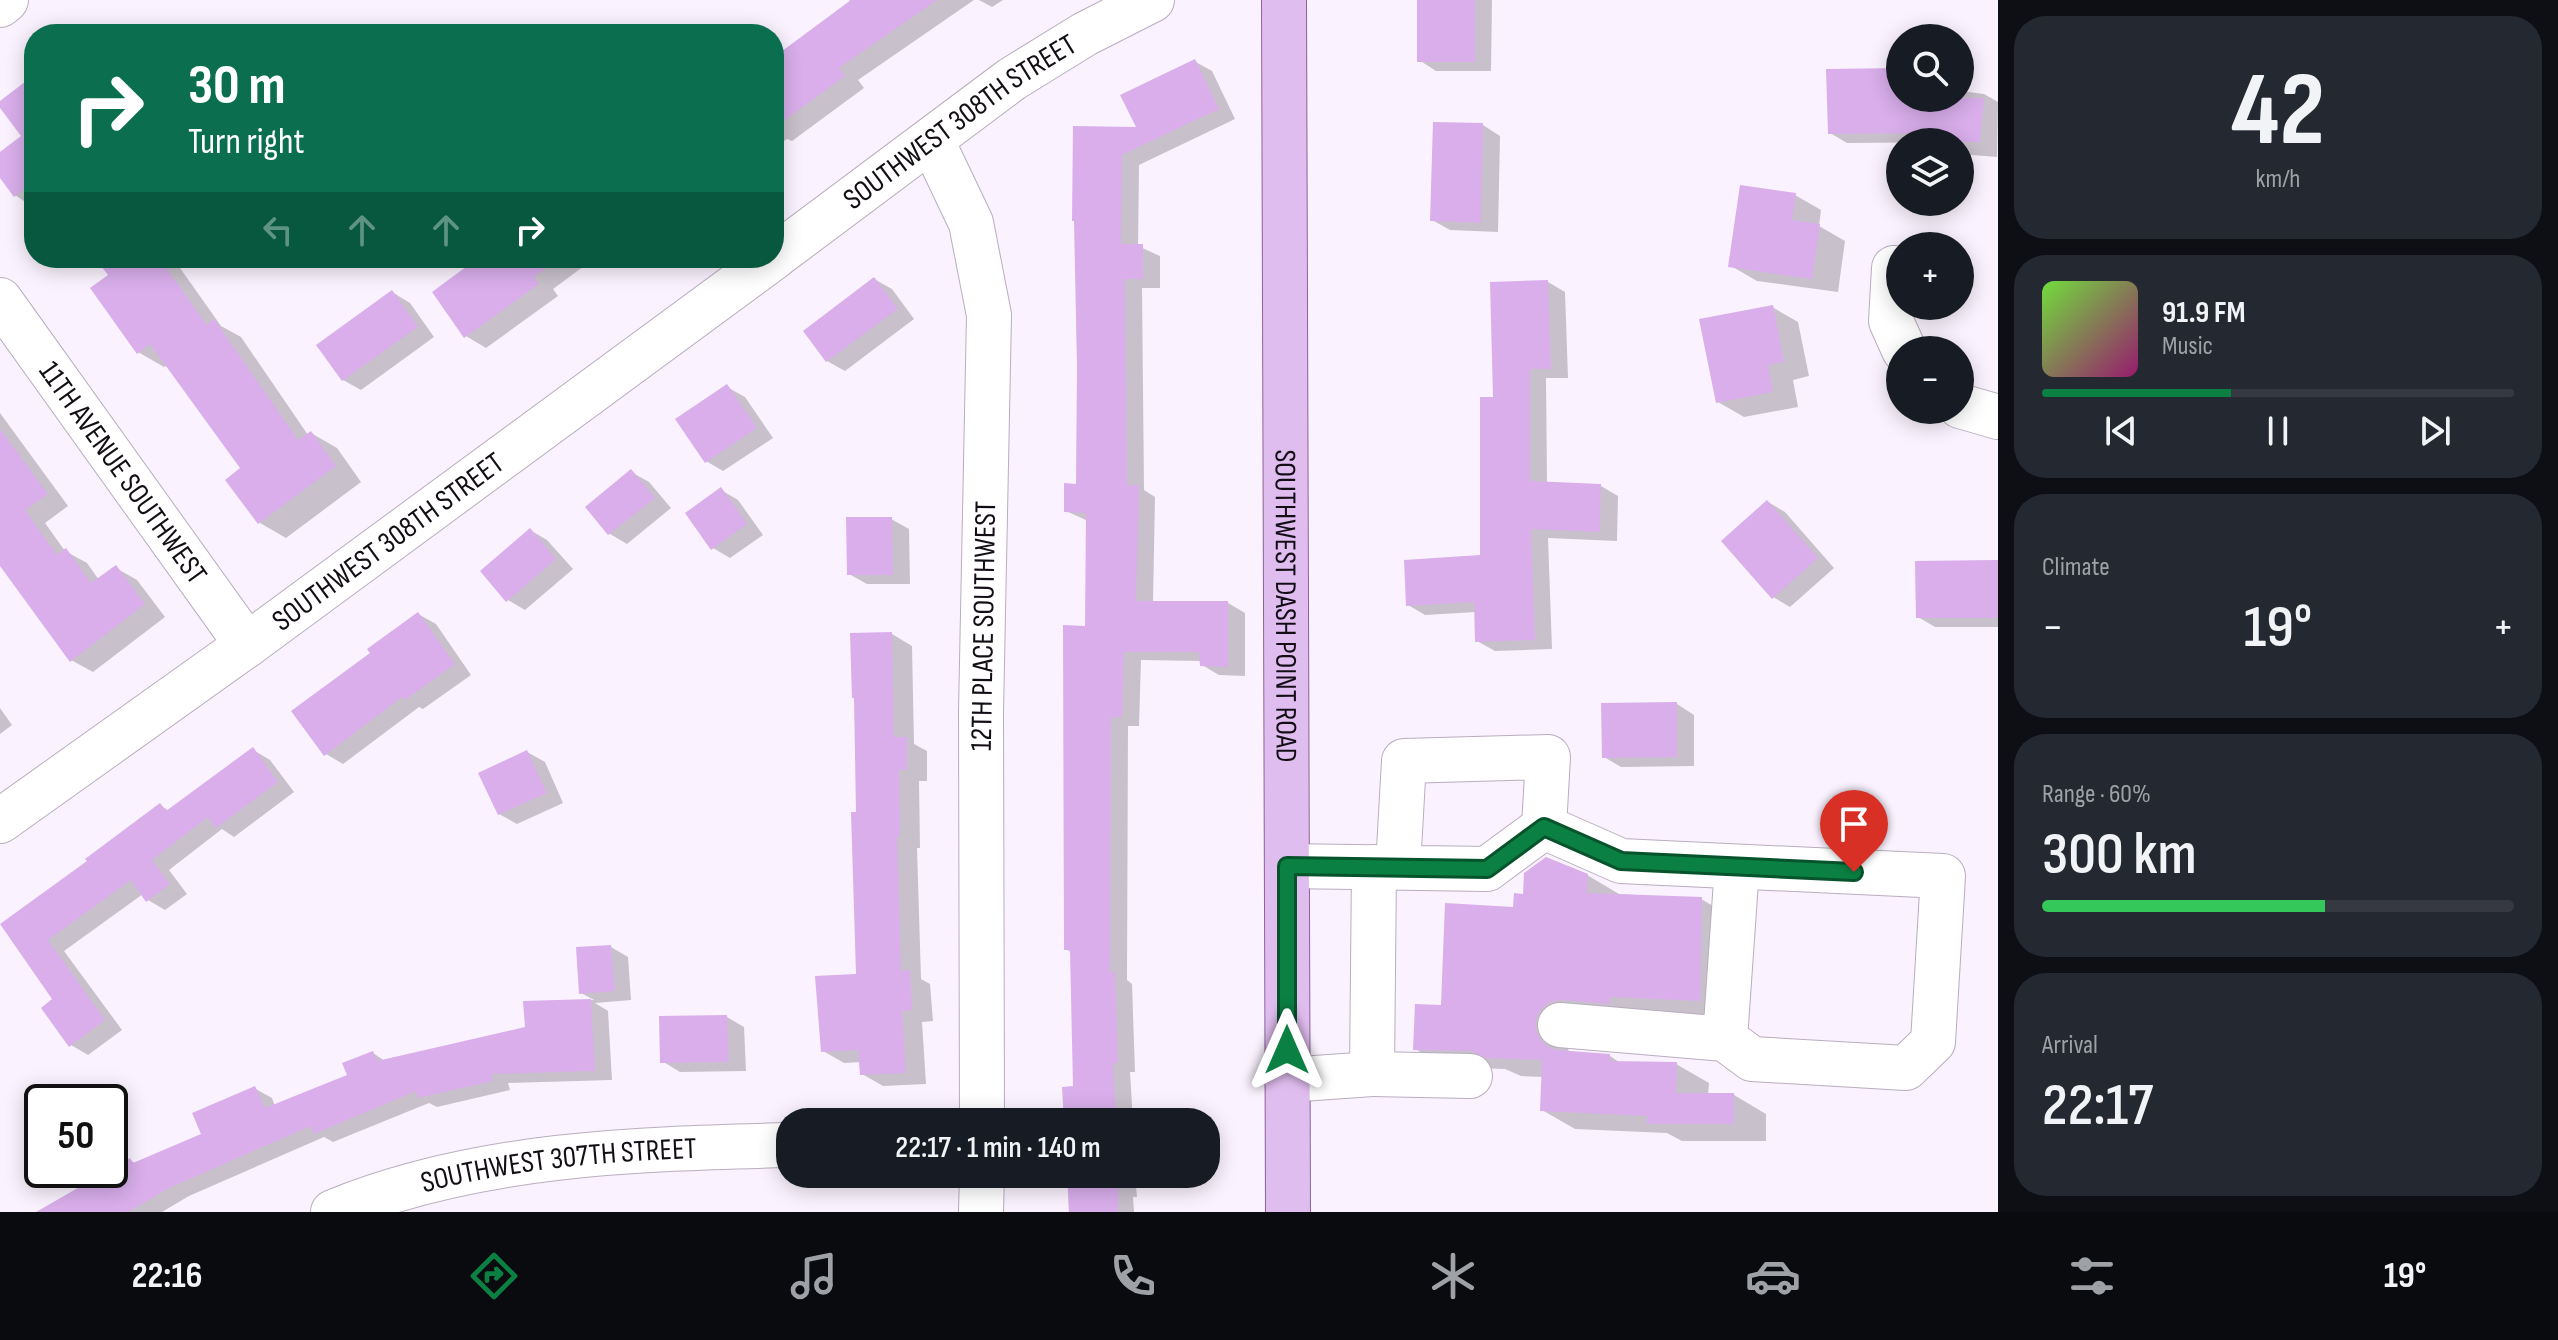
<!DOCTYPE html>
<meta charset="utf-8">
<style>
:root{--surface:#171b24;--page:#242831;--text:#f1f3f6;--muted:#9ea1a6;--line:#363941;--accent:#0b8043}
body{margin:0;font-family:"Sofia Sans Condensed",sans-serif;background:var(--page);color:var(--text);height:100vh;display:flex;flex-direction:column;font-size:30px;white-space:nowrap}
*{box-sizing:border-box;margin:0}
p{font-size:26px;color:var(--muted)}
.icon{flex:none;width:44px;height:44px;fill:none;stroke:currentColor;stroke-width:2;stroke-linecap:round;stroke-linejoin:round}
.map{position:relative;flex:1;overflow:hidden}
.panel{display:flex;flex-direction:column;gap:16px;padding:16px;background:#0d0f14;width:560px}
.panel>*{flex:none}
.top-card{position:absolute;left:24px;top:24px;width:760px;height:244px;border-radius:32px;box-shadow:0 4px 20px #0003;background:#0b6e4f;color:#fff;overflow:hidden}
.tools{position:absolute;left:1886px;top:24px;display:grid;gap:16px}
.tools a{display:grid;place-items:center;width:88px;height:88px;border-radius:50%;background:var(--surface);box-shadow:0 4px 20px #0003;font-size:40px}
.speed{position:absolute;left:24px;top:1084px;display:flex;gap:16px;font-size:40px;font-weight:700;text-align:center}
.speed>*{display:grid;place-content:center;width:104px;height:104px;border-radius:50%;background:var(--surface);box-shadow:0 4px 20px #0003;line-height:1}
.speed .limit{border:4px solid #111;border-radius:12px;background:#fff;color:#111}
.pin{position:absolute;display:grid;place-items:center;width:68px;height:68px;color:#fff;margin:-82px -34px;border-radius:50% 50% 50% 0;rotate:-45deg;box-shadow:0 0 8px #0007}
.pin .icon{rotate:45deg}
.me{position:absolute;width:88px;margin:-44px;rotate:0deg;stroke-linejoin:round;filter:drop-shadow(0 0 6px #0008)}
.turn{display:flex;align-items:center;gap:28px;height:168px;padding:0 32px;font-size:36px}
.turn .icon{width:104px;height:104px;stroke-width:2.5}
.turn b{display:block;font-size:56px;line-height:68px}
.lanes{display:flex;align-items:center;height:76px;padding:0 32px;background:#0003;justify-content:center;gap:40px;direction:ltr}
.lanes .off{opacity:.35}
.big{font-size:60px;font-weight:600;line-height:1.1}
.panel .widget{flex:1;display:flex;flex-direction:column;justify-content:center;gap:12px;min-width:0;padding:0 28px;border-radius:32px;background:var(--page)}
.panel .dial{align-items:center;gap:0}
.dial b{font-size:104px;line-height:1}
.song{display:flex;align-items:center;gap:24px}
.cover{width:96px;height:96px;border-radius:12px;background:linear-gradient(135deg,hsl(100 70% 55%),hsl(320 70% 35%))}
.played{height:8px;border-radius:4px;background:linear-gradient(90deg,var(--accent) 40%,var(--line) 40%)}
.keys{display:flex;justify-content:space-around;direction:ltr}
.heat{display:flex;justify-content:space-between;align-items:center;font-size:44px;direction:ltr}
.charge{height:12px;border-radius:6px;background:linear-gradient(90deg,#34c759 60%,var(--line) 0)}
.trip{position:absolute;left:776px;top:1108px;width:444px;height:80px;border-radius:32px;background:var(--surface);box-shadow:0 4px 20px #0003;font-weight:600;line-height:80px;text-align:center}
.tabs{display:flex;height:128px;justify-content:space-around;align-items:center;background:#090b0e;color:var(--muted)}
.tabs .icon{width:56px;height:56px}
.tabs .on{color:var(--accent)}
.tabs b{font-size:36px;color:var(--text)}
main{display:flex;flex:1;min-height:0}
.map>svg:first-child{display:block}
.shadow{fill:#0003}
.building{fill:#d9aeeb}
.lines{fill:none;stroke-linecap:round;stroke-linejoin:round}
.minor-casing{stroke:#b9adbf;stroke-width:46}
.major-casing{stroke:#8b639c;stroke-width:46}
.minor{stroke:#fff;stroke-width:44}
.major{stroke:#e0bdef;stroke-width:44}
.route-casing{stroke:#07532c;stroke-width:20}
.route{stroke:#0b8043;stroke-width:14}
.labels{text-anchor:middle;stroke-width:6;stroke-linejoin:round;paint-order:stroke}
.street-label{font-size:30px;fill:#130e15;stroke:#fff}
</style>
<main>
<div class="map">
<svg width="1998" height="1212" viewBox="0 0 1998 1212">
<rect width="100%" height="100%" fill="#faf2fe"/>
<g class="shadow">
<path d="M 849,0 L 974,0 L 858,80 L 864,88 L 792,141 L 787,139 L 774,148 L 774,59 L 851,2 Z"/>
<path d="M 979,0 L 1003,0 L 992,7 Z"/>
<path d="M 1419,0 L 1492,0 L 1491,71 L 1436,71 L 1419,60 Z"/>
<path d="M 1194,61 L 1212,71 L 1235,119 L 1139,165 L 1138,246 L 1160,256 L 1160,288 L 1142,288 L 1144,490 L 1155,497 L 1153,603 L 1228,603 L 1245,613 L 1245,676 L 1219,675 L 1202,665 L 1202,661 L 1141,660 L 1139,726 L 1128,726 L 1127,980 L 1132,984 L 1135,1072 L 1130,1072 L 1133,1122 L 1066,1122 L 1075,1088 L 1072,953 L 1066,949 L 1087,628 L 1088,521 L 1066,511 L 1078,486 L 1076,221 L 1139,129 Z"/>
<path d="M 1900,70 L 1900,98 L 1960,98 L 1960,91 L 1984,94 L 1998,102 L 1997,157 L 1960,154 L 1960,142 L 1847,143 L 1830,133 Z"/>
<path d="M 34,78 L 34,208 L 15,195 L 0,175 L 0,155 L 23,137 L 0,103 Z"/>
<path d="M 1483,125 L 1500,136 L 1498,232 L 1450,230 L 1432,220 Z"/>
<path d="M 1795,195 L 1821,210 L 1819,226 L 1845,241 L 1838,292 L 1757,281 L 1731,266 Z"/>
<path d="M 98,258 L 173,258 L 221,326 L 241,337 L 308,435 L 311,433 L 337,448 L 361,482 L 286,538 L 260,523 L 243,469 L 168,365 L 164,367 L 138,352 L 111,275 Z"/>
<path d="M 482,258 L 595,258 L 553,289 L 558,296 L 486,348 L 466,336 Z"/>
<path d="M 874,279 L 892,289 L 914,319 L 845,371 L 827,361 Z"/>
<path d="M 1548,282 L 1565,292 L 1568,378 L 1546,378 L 1547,483 L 1601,486 L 1618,496 L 1617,541 L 1548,538 L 1552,649 L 1495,651 L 1477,641 L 1476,612 L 1425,615 L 1408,605 L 1482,557 L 1495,399 Z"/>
<path d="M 392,292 L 410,303 L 434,337 L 361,390 L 343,380 Z"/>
<path d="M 1772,307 L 1798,322 L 1809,376 L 1793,380 L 1798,407 L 1744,417 L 1718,402 Z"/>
<path d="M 727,387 L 745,397 L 773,438 L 723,471 L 706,461 Z"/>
<path d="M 0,413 L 68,506 L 45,523 L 65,551 L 87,563 L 99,580 L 116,568 L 137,580 L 165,617 L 93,672 L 71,660 L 0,564 Z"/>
<path d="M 631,472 L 649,482 L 671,508 L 627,544 L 610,534 L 588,507 Z"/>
<path d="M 721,490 L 738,500 L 763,535 L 730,558 L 713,548 Z"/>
<path d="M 1768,502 L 1785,512 L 1834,568 L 1790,607 L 1773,597 Z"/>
<path d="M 891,519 L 909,529 L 910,584 L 867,584 L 849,574 Z"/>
<path d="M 530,530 L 547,540 L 573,569 L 525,610 L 508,600 Z"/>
<path d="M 1998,562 L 1998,627 L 1935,627 L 1918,617 Z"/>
<path d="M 418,614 L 436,624 L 471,675 L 423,709 L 419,707 L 343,764 L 326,754 Z"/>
<path d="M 892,634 L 912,646 L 914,744 L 927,751 L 927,781 L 919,781 L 920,848 L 917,848 L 921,979 L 930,984 L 933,1021 L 922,1022 L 926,1084 L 883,1086 L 862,1074 L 861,1062 L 844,1063 L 823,1051 L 858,976 L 858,814 Z"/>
<path d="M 1677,704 L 1694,715 L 1694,766 L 1621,767 L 1604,757 Z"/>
<path d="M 0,708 L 12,725 L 0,734 Z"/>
<path d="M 253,750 L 270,760 L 294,792 L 234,837 L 222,829 L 169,870 L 187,894 L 165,910 L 148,900 L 143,894 L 64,951 L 122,1030 L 88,1055 L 71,1045 L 55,1000 L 2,926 L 89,862 L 160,805 L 169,811 Z"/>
<path d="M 527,752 L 545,762 L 563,803 L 517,824 L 499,814 Z"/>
<path d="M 1587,875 L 1619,894 L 1701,899 L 1734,918 L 1732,1018 L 1567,1043 L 1569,1053 L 1610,1056 L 1622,1064 L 1676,1064 L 1709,1083 L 1708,1095 L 1734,1095 L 1766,1114 L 1766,1141 L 1682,1141 L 1667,1133 L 1575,1129 L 1542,1110 L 1544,1077 L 1521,1076 L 1505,1069 L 1447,1067 L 1415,1049 L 1525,896 Z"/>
<path d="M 611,947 L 628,957 L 631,1000 L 595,1003 L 608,1011 L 612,1080 L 508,1083 L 510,1090 L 437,1107 L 429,1103 L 333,1142 L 324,1137 L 189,1196 L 162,1212 L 40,1212 L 130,1160 L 136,1164 L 204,1135 L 254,1088 L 272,1098 L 275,1106 L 350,1076 L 373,1053 L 385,1061 L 527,1029 L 525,1003 L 594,1000 L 581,993 Z"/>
<path d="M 727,1017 L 744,1027 L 746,1071 L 680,1072 L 662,1061 Z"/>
<path d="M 1068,1174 L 1135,1174 L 1137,1197 L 1133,1197 L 1134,1212 L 1069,1212 Z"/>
</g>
<g class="building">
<path d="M 851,0 L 937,0 L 839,68 L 845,76 L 774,128 L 774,57 Z"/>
<rect x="1417" y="0" width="58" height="62"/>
<path d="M 1195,59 L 1219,109 L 1122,155 L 1121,244 L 1143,244 L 1143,279 L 1125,279 L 1127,485 L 1139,485 L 1136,601 L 1228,601 L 1228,667 L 1200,666 L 1199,652 L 1124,652 L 1122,717 L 1111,717 L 1110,972 L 1115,972 L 1118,1063 L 1113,1063 L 1116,1122 L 1064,1122 L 1062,1087 L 1073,1086 L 1070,950 L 1064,950 L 1063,625 L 1085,626 L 1086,513 L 1064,512 L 1064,483 L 1076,484 L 1077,366 L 1074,221 L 1072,221 L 1073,126 L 1136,127 L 1120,95 Z"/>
<path d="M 1900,68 L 1900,98 L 1984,98 L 1980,142 L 1925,142 L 1926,133 L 1828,134 L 1826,69 Z"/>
<path d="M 34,75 L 34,181 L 14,197 L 0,178 L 0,152 L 21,136 L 0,108 L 0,101 Z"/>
<path d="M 1433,122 L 1483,123 L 1481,223 L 1430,221 Z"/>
<path d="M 1740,185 L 1796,193 L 1792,220 L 1820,224 L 1812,279 L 1728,267 Z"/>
<path d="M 95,258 L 159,258 L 207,325 L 214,319 L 298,440 L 311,431 L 336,466 L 258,524 L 225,480 L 240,468 L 150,344 L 137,354 L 90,288 L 108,275 Z"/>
<path d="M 478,258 L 560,258 L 534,277 L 539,284 L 464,338 L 432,292 Z"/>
<path d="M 874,277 L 898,309 L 826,362 L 803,331 Z"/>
<path d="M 1548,280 L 1551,369 L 1530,369 L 1530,481 L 1601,484 L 1600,532 L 1531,529 L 1535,640 L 1475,642 L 1474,602 L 1406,606 L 1404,560 L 1480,555 L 1480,397 L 1493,397 L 1490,282 Z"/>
<path d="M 392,290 L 418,327 L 342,381 L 316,345 Z"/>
<path d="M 1773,305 L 1784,362 L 1768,365 L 1773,392 L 1716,403 L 1699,319 Z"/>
<path d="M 727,384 L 757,428 L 705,463 L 675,419 Z"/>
<path d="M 0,429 L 48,494 L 25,510 L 57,555 L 66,548 L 91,583 L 116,565 L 145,604 L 70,662 L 0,566 Z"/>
<path d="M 631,469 L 655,498 L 608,535 L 585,507 Z"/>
<path d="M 721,487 L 747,524 L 711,550 L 685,513 Z"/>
<path d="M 1767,500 L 1818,558 L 1772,599 L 1721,541 Z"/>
<path d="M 846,517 L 892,517 L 893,575 L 847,575 Z"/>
<path d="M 530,528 L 556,559 L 506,602 L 480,571 Z"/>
<path d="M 1998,560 L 1998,618 L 1916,618 L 1915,561 Z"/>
<path d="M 418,612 L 455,664 L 405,700 L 402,697 L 324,756 L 291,711 L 370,653 L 367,649 Z"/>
<path d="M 892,632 L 894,737 L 907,737 L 907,770 L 899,770 L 900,837 L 897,837 L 901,971 L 910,970 L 912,1010 L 902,1011 L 906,1073 L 860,1075 L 858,1050 L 821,1052 L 815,976 L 856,974 L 851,812 L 856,812 L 854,698 L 852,698 L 850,633 Z"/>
<path d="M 1677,702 L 1677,757 L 1602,758 L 1601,703 Z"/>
<path d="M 253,747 L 278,782 L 216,828 L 208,817 L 152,860 L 170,884 L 146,902 L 131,880 L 48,940 L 105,1020 L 69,1047 L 41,1008 L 52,999 L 0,924 L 87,861 L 85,859 L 160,803 L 166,811 Z"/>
<path d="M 527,750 L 547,793 L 498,815 L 478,773 Z"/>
<path d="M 1546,857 L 1588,874 L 1587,893 L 1702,897 L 1700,1001 L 1610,997 L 1610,1004 L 1562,1000 L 1550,1002 L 1539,1011 L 1535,1024 L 1538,1036 L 1546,1046 L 1557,1050 L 1610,1054 L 1610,1061 L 1677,1062 L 1676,1093 L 1734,1093 L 1734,1124 L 1647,1124 L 1647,1116 L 1540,1111 L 1542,1060 L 1486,1058 L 1471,1051 L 1413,1050 L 1415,1004 L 1441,1005 L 1445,903 L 1513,907 L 1514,893 L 1523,894 L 1524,873 Z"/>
<path d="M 611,945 L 615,991 L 579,994 L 576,947 Z"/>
<path d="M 591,999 L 595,1071 L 491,1074 L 493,1081 L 418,1098 L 416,1091 L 314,1134 L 311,1126 L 171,1187 L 128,1212 L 36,1212 L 130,1158 L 133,1163 L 201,1134 L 192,1113 L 255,1086 L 265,1108 L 347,1075 L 342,1063 L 373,1051 L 377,1061 L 525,1027 L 523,1001 Z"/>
<path d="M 727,1015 L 729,1062 L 660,1063 L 659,1016 Z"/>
<path d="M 1067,1174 L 1119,1174 L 1118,1212 L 1069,1212 Z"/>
</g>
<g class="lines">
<defs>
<g id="minor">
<path d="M 0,5 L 6,0"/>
<path d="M 932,141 L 971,223 L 989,315 L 981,712 L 982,1122"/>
<path id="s1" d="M 774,257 L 1012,79 L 1085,34 L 1152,0"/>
<path d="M 1894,268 L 1891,321 L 1904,350"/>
<path id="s2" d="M 0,300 L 247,645"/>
<path d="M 1960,406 L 1998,417"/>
<path id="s3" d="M 0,821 L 247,645 L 773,258"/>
<path d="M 1544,827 L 1621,861 L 1943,876 L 1933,1042 L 1906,1068 L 1752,1059 L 1725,1039 L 1560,1025"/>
<path d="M 1287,866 L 1487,869 L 1544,827 L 1548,757 L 1404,761 L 1398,867"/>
<path d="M 1725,1039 L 1737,867"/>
<path d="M 1372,1074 L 1470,1076"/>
<path d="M 1287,1080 L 1372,1074 L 1374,867"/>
<path id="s4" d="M 333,1212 C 477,1153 636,1149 790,1145"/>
<path d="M 981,1212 L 982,1174"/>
</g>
<g id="major">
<path id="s5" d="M 1284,0 L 1288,1212"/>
</g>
</defs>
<use href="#minor" class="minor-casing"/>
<use href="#major" class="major-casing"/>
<use href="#minor" class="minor"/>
<use href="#major" class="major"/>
</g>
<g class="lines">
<defs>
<path id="route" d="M 1287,1050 L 1287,866 L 1487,869 L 1544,827 L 1621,861 L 1854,872"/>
</defs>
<use href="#route" class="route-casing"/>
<use href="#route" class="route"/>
</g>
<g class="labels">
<g class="street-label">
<text dy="10" stroke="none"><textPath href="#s1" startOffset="230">SOUTHWEST 308TH STREET</textPath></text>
<text dy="10" stroke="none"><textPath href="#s2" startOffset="212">11TH AVENUE SOUTHWEST</textPath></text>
<text dy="10" stroke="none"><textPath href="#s3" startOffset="478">SOUTHWEST 308TH STREET</textPath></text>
<text dy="10" stroke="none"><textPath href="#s5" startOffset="606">SOUTHWEST DASH POINT ROAD</textPath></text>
<text transform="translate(983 626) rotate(-89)" y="10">12TH PLACE SOUTHWEST</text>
<text dy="10" stroke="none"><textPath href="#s4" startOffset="232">SOUTHWEST 307TH STREET</textPath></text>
</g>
</g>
</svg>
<div class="tools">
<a><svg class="icon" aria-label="search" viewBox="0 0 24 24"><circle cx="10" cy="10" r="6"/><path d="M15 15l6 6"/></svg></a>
<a><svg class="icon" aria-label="layers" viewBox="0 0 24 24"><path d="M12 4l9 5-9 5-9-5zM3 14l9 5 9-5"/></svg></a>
<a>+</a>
<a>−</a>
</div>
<div class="speed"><div class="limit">50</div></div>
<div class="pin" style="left:1854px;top:872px;background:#d93025"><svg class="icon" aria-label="arrive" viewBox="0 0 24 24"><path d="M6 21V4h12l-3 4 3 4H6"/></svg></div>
<svg class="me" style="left:1287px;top:1050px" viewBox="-20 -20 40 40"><path d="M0-17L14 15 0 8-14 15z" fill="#0b8043" stroke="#fff" stroke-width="4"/></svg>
<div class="trip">22:17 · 1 min · 140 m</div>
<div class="top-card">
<div class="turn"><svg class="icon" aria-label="right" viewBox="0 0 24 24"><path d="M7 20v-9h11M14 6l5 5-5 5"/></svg><div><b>30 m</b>Turn right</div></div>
<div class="lanes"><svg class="icon off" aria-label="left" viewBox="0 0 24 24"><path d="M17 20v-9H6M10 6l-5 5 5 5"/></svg><svg class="icon off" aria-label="ahead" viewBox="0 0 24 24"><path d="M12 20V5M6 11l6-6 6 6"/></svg><svg class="icon off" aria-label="ahead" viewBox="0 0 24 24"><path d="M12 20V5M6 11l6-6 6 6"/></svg><svg class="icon" aria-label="right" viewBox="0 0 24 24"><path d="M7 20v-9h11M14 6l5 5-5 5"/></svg></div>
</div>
</div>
<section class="panel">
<div class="widget dial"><b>42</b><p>km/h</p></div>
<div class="widget">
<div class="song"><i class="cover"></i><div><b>91.9 FM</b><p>Music</p></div></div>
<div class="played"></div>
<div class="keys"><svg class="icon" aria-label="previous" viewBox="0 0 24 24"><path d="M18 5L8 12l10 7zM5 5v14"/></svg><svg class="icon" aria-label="pause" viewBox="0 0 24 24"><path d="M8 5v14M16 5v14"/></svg><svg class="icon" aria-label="next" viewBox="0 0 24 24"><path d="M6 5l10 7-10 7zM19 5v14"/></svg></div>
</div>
<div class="widget"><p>Climate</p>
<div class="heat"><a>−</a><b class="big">19°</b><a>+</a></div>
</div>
<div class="widget"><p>Range · 60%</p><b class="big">300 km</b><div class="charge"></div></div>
<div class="widget"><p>Arrival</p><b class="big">22:17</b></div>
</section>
</main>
<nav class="tabs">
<b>22:16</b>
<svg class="icon on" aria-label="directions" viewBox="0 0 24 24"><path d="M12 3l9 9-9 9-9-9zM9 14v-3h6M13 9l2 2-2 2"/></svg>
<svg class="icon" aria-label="music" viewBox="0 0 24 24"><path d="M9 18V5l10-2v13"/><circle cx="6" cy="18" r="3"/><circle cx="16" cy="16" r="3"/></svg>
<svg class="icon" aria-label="phone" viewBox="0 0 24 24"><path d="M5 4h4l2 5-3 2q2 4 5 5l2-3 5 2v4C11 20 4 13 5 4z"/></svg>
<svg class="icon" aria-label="climate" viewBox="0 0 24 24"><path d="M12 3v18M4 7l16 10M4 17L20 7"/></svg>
<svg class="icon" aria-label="car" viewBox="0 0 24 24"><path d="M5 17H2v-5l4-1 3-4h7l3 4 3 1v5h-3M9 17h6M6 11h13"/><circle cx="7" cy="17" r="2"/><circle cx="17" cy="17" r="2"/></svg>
<svg class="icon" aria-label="filters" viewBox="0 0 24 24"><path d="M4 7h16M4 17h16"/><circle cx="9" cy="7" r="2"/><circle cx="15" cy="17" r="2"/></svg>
<b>19°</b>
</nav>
